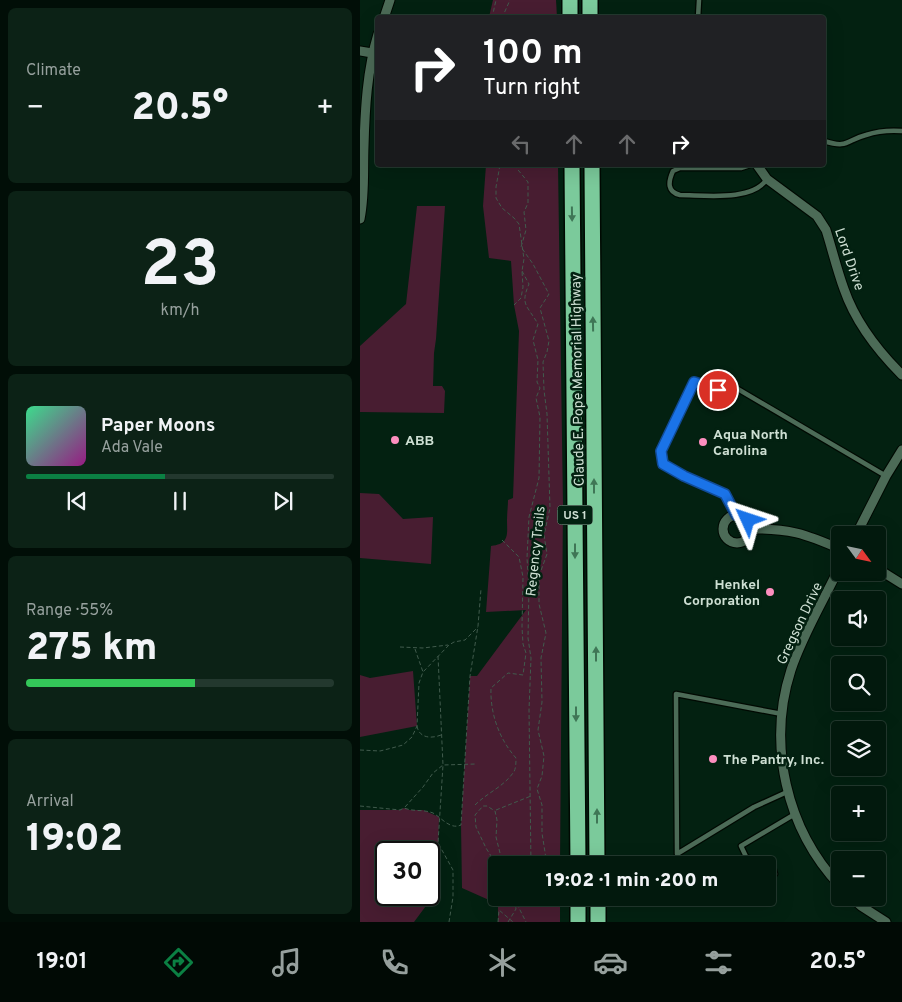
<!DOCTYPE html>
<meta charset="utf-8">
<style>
:root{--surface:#02190d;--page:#0c2216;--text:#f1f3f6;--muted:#96a09d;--line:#23382e;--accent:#0b8043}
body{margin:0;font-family:Overpass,sans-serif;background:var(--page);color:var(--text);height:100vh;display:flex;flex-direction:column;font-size:19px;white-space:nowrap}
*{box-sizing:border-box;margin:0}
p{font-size:16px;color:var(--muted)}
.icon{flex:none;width:28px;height:28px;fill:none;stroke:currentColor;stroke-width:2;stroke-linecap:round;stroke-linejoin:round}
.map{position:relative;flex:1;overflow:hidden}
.side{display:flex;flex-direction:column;gap:8px;padding:8px;background:#010e07;width:360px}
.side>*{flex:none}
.hud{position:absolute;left:15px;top:15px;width:451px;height:152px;border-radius:5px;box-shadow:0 5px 20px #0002,0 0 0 1px var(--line);background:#202124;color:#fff;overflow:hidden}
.needle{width:32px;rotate:123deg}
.tools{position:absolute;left:471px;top:526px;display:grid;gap:10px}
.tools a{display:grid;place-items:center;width:55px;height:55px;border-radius:5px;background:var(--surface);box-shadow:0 5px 20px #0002,0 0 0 1px var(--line);font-size:25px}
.speed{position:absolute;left:15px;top:841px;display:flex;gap:10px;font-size:25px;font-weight:700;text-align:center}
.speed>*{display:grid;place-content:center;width:65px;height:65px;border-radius:50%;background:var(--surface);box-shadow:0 5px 20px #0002,0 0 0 1px var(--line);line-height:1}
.speed .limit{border:2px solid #111;border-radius:8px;background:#fff;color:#111}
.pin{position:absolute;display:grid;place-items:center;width:42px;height:42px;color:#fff;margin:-21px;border:2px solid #fff;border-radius:50%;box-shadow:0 1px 5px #0007}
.me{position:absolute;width:55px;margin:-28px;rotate:312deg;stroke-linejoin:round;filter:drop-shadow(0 0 4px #0008)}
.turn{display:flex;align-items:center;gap:18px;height:105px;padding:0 25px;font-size:22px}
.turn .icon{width:65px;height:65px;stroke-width:2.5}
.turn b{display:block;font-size:35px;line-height:42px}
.lanes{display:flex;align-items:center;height:48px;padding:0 25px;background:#0003;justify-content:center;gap:25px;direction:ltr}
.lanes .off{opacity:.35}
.big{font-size:38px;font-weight:800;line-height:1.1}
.side .widget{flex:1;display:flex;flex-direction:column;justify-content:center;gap:8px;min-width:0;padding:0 18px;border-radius:8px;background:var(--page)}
.side .dial{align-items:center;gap:0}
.dial b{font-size:65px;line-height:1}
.song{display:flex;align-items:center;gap:15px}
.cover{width:60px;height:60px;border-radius:8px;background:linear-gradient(135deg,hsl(150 70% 55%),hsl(310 70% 35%))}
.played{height:5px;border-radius:2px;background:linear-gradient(90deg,var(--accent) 45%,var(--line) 45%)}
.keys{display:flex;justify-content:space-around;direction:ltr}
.heat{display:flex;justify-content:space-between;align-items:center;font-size:28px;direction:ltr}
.charge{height:8px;border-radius:4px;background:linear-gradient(90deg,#34c759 55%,var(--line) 0)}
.trip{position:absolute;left:128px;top:856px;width:288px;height:50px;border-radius:5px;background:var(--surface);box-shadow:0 5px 20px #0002,0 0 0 1px var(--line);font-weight:800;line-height:50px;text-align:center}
.tabs{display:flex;height:80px;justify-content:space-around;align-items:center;background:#010a05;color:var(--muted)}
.tabs .icon{width:35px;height:35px}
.tabs .current{color:var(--accent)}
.tabs b{font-size:22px;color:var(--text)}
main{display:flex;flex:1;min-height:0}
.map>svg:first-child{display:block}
.green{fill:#481d31;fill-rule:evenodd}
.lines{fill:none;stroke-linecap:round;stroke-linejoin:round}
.lane-casing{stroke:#000902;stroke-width:7}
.street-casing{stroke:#000902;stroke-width:11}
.highway-casing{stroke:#000902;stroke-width:18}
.path{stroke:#415b4d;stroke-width:1;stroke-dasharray:4 2.5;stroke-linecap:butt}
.lane{stroke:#4c6b57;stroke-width:4.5}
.street{stroke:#4c6b57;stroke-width:9}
.highway{stroke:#7bca9b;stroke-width:15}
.oneway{fill:#3f7656}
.route-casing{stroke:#114b97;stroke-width:12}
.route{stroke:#1a73e8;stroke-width:9}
.poi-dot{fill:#fd8ebf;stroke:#032111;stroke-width:2}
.labels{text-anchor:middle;stroke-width:5;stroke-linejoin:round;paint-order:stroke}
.shield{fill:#032111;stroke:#91a699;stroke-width:1}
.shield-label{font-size:12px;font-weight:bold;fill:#cedfd3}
.street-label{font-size:14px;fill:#cedfd3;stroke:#032111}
.poi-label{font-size:14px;font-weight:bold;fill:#cedfd3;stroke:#032111;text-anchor:start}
</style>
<main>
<section class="side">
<div class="widget"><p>Climate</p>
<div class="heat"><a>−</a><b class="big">20.5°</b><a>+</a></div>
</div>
<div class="widget dial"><b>23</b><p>km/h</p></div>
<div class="widget">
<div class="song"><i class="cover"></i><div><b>Paper Moons</b><p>Ada Vale</p></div></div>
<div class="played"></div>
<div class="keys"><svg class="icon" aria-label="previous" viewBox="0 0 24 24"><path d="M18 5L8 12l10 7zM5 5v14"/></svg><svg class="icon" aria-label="pause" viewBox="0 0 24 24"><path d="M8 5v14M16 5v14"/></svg><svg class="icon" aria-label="next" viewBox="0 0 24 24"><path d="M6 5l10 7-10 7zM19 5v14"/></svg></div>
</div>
<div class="widget"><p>Range · 55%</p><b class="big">275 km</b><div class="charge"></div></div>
<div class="widget"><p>Arrival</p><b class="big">19:02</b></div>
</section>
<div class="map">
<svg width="542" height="922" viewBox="0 0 542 922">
<rect width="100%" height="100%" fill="#032111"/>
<g class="green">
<path d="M 133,0 L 196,0 L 197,17 L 129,17 Z"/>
<path d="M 126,165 L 198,165 L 203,505 L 200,865 L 136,865 L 136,898 L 200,898 L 200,922 L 138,922 L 138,904 L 102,888 L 101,825 L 110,676 L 117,676 L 166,610 L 126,612 L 131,546 C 150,544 147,534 147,520 C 147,513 148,506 148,500 L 153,498 L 159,331 L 154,305 L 151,261 L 129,258 L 123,206 Z"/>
<path d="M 57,206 L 85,206 L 76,339 L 74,353 L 73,386 L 82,386 L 85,391 L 84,413 L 0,412 L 0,346 L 46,304 Z"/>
<path d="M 0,493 L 19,494 L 43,519 L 73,517 L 71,564 L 0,558 Z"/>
<path d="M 53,671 L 57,726 L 0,737 L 0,675 L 10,678 Z"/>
<path d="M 44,808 L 49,810 L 63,810 L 79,817 L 77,891 L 54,922 L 0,922 L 0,810 L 40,810 ZM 69,852 L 69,895 L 26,895 L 26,852 Z"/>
</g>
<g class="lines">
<defs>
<g id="lane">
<path d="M 338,18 L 339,0"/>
<path d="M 464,141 C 489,149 486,140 506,135 C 518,131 529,130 542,131"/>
<path d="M 390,165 L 381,168 L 320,168 L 313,171 C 308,182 307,192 320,195 C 344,195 392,202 407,179"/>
<path d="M 377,515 L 365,494 L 324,476 L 303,463 L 301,451 L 334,382 L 358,390 L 371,385 L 526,476"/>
<path d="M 422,714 L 316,694 L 317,854 L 394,807 L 427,792"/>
<path d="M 388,858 L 401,861 L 413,867 L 415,874 L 406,884"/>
<path d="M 390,865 L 381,846 L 435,814"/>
</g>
<g id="street">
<path d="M 24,18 L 30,0"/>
<path d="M 0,51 L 12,53"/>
<path d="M 397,165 L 407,179 L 457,216 L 466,230 C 472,249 477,270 484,289 C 495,321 518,351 542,375"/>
<path d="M 0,219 C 5,195 3,170 4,146 C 5,109 7,70 18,34"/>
<circle cx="377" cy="529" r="14"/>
<path d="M 391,529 C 428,528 446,534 480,549"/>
<path d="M 496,535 L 526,476 L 542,450"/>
<path d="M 480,566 C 464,600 443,634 431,670 C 407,744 426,829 480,886"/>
<path d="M 518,569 L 542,584"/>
<path d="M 492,898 L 501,906 L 526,922"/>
</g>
<g id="highway">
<path d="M 210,0 L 210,18"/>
<path d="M 230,0 L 230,18"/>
<path d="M 212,165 L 218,865"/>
<path d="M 232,165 L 237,865"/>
<path d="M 218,898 L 218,922"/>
<path d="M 238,898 L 238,922"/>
</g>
</defs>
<use href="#lane" class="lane-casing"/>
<use href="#street" class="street-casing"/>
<use href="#highway" class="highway-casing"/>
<g class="path">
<path d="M 132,18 L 136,0"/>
<path d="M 142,18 L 150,0"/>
<path d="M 140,165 L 136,187 L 136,198 L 142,208 L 154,218 L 159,224 L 164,259 L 162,271 L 163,287 L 161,298 L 154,305"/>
<path d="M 154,165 L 168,182 L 168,203 L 164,212 L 166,230 L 161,247 L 173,264 L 189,294 L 180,308 L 189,341 L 187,352 L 183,362 L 184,390 L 187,414 L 190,508 L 184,535 L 187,554 L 179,576 L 179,604 L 186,633 L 181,658 L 182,702 L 178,730 L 184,756 L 182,776 L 177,789 L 182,805 L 182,833 L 187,865"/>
<path d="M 162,271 L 169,284 C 160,305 167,305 178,324 L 173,340 L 178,360 L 177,382 L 180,388 L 176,398 L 180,417 L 179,478 L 169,517 L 167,558 L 169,587 L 168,638 L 171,658 L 169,710 L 171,865"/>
<path d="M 40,647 L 63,648 L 88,645"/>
<path d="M 55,649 L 63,672"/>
<path d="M 78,656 L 83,765 L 78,843 L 93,870 L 93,897 L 89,922"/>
<path d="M 57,726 C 59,738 71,739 81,735"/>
<path d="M 0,750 L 20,751 L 32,748 L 43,745 L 52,737 L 57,726 L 59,683 L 63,672 L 89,645 L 94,642 L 105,640 L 118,627"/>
<path d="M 115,805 C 127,793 143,787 153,773 C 156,770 156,762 156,758 C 139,739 130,713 131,688 L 148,673 L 163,675 L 166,653 L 163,644 L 162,627 L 163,577 L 159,557 L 142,540"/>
<path d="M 0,806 L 40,810 L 44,808 C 54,812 63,809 73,813 C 82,818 90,830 101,825 L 110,676 L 118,626 L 121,589"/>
<path d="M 45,807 L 63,787 L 73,773 L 83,765 L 116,764"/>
<path d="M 136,810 L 171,796"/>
<path d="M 167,865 L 170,859"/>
<path d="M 136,882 L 135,875 L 136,864 L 126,848 L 116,827 L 115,815 L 123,806 L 127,806 L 135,811 L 137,820 L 136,837 L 143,865"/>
<path d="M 154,898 L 166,922"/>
<path d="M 138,922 L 139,910 L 153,922"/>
<path d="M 148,922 L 156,909 L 155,902 L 158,898"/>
</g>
<use href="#lane" class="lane"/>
<use href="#street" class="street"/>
<use href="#highway" class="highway"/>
</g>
<defs><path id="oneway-solid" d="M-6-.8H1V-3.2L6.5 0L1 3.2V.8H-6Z" transform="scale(1.25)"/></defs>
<g class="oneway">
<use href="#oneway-solid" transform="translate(212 214) rotate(89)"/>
<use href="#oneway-solid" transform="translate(233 324) rotate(-91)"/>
<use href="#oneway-solid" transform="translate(234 486) rotate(-90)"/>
<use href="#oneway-solid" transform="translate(215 551) rotate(90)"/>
<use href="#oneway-solid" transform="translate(236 654) rotate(-90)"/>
<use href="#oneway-solid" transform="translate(216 714) rotate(90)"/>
<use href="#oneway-solid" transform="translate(237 816) rotate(-90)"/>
</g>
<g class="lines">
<defs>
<path id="route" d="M 358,390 L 334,382 L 301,451 L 303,464 L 324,476 L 365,494 L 376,515 L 381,515 L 388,520"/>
</defs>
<use href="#route" class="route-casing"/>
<use href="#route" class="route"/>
</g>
<g class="poi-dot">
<circle cx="35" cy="440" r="5"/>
<circle cx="343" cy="442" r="5"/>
<circle cx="410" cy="592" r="5"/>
<circle cx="353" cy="759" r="5"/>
</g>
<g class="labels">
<rect class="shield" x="197.5" y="505.5" width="35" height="19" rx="4"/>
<g class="shield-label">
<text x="215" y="519">US 1</text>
</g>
<g class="street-label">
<text transform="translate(490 259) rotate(71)" y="5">Lord Drive</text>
<text transform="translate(217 380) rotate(-91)" y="5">Claude E. Pope Memorial Highway</text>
<text transform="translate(175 551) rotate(-84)" y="5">Regency Trails</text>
<text transform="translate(439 623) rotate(-65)" y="5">Gregson Drive</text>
</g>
<g class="poi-label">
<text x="353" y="439">Aqua North<tspan x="353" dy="16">Carolina</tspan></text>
<text x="45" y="445">ABB</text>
<text x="400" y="589" text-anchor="end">Henkel<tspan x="400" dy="16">Corporation</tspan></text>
<text x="363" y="764">The Pantry, Inc.</text>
</g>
</g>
</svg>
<div class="tools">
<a><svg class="needle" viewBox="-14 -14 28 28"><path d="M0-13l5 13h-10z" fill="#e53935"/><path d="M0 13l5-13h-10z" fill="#96a09d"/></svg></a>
<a><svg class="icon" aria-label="sound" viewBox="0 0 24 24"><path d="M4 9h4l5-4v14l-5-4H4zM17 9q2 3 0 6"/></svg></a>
<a><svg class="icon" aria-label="search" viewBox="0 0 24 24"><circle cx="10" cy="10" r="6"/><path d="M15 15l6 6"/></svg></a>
<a><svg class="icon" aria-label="layers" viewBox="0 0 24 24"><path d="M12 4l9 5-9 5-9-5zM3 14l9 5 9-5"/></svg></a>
<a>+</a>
<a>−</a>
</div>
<div class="speed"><div class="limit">30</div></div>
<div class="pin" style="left:358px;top:390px;background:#d93025"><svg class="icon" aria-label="arrive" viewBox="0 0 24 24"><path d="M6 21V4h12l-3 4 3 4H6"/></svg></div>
<svg class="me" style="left:388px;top:520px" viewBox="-20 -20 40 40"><path d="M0-17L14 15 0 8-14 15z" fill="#1a73e8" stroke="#fff" stroke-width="4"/></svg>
<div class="trip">19:02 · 1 min · 200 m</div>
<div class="hud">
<div class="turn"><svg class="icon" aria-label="right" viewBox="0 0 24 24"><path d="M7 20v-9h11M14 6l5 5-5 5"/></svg><div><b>100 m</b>Turn right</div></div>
<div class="lanes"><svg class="icon off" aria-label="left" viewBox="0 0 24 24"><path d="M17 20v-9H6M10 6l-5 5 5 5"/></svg><svg class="icon off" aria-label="ahead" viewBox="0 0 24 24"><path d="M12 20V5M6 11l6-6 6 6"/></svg><svg class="icon off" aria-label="ahead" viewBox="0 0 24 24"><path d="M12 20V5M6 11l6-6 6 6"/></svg><svg class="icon" aria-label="right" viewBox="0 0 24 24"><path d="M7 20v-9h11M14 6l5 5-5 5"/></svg></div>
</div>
</div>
</main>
<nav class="tabs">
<b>19:01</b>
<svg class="icon current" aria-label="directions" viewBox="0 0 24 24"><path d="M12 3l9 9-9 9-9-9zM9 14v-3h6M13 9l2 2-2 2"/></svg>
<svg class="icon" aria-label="music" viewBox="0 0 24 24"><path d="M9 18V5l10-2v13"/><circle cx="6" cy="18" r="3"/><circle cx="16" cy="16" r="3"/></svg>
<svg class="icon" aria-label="phone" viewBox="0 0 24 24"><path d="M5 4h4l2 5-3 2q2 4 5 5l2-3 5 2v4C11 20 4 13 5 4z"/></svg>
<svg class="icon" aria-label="climate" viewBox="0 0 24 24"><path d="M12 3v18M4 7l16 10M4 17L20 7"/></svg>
<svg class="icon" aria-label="car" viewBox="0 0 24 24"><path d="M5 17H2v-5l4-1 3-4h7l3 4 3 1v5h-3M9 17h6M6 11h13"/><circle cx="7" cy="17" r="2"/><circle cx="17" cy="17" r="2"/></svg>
<svg class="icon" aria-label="filters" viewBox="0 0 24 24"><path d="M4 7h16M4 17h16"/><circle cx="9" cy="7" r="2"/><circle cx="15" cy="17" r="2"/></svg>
<b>20.5°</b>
</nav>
